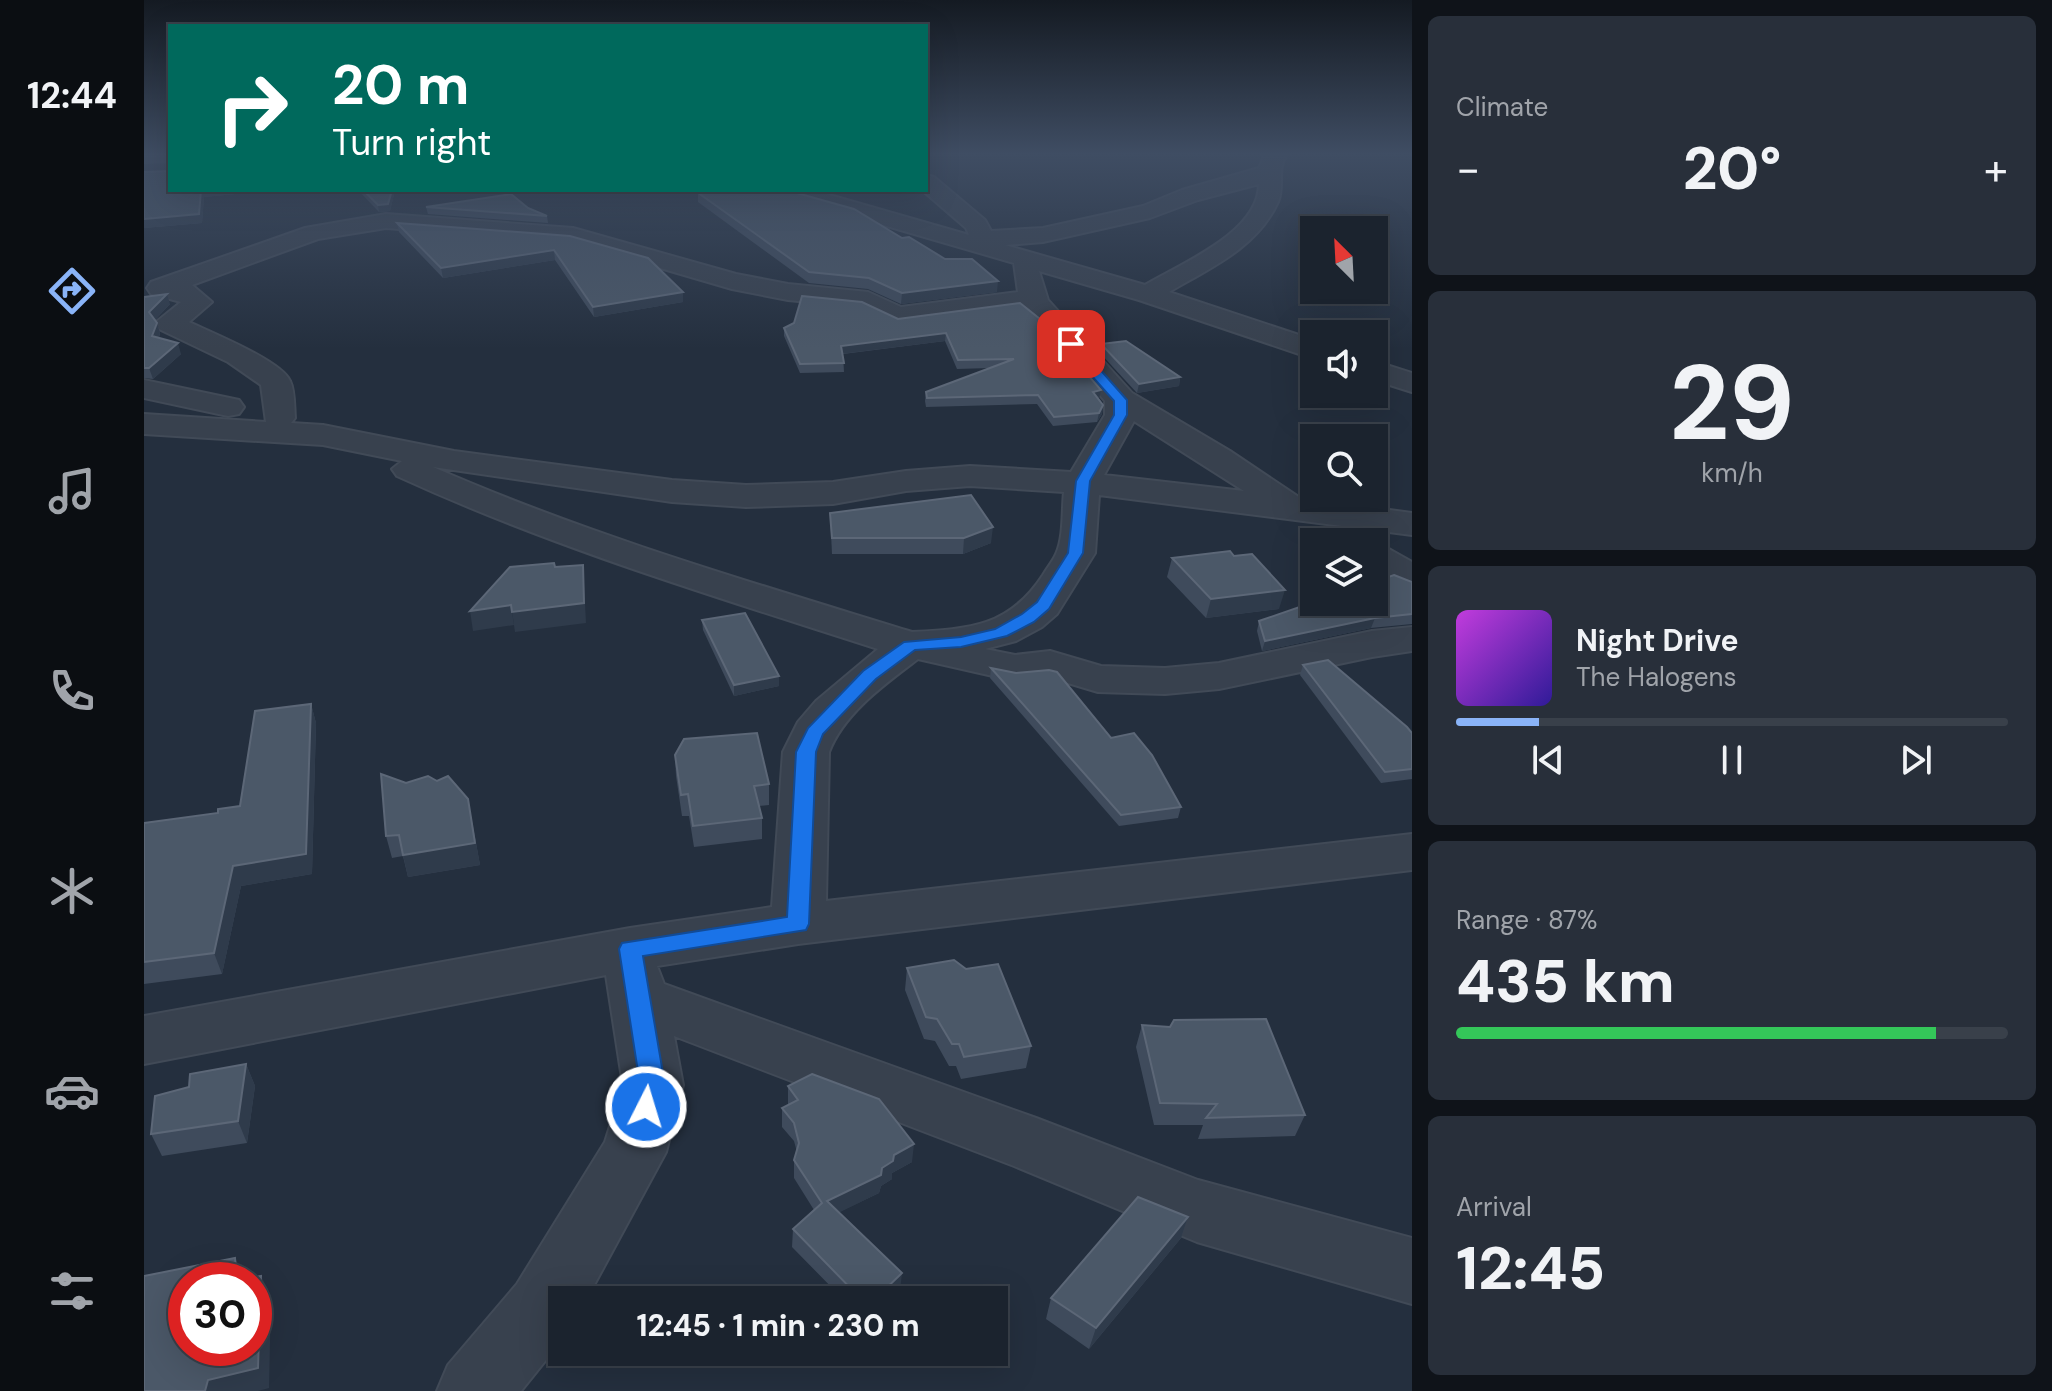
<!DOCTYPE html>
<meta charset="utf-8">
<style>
:root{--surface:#1b232e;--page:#282f3a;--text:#f1f3f6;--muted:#a0a4aa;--line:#39404a;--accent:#8ab4f8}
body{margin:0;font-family:"DM Sans",sans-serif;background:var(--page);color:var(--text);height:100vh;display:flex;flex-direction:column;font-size:30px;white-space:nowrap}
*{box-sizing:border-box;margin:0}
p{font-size:26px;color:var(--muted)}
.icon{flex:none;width:44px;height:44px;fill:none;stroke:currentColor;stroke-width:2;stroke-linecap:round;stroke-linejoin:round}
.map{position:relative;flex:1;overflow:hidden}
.sheet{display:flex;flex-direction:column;gap:16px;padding:16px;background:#0f1319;width:640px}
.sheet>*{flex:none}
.top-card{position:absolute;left:24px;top:24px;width:760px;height:168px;border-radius:0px;box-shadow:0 8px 32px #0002,0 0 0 2px var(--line);background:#00695c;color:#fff;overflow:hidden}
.needle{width:52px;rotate:336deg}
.controls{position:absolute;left:1156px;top:216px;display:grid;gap:16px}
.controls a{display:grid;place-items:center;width:88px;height:88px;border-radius:0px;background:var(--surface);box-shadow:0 8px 32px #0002,0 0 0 2px var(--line);font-size:40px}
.speed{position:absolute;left:24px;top:1262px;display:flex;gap:16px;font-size:40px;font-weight:700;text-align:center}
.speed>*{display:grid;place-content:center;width:104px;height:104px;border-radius:50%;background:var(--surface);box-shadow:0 8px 32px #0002,0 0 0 2px var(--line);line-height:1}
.speed .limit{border:12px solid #d22;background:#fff;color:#111}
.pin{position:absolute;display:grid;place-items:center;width:68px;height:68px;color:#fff;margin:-34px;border-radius:16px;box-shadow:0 4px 12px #0006}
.me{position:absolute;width:88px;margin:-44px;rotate:5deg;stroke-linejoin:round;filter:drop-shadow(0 0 6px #0008)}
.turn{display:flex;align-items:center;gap:28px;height:168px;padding:0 32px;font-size:36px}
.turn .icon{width:104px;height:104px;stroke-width:2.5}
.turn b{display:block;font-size:56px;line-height:68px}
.big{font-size:60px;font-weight:800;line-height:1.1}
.sheet .widget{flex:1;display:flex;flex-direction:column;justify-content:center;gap:12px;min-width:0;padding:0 28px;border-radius:12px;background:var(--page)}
.sheet .dial{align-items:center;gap:0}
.dial b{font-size:104px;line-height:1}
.song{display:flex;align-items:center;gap:24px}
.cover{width:96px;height:96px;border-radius:12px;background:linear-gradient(135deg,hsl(290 70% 55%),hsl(250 70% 35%))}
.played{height:8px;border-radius:4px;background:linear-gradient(90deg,var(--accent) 15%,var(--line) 15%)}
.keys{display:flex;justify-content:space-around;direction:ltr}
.heat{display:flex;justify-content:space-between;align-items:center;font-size:44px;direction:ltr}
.charge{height:12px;border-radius:6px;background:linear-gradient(90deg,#34c759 87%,var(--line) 0)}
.trip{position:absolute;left:404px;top:1286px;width:460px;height:80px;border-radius:0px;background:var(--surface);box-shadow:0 8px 32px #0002,0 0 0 2px var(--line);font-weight:800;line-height:80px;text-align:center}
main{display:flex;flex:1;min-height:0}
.tabs{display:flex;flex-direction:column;width:144px;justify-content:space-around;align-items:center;background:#0b0e12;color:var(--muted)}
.tabs .icon{width:56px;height:56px}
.tabs .on{color:var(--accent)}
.tabs b{font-size:36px;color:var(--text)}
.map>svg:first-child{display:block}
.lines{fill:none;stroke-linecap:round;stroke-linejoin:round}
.minor-casing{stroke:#414a57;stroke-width:4}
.minor{fill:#38414e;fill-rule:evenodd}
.wall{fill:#3f4b5c}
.shaded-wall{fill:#2f3b4b}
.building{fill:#4b5868;stroke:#5c6777;stroke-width:2;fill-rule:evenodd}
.route{fill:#1a73e8;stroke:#114b97;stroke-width:2}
</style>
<main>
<nav class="tabs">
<b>12:44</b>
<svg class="icon on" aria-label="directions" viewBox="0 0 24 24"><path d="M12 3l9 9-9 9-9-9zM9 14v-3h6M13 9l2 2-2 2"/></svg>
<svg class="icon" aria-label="music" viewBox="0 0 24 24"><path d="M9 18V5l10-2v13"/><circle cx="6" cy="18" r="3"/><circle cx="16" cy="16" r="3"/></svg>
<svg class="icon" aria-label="phone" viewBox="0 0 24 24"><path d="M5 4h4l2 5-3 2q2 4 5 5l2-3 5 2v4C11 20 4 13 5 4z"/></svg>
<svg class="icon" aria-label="climate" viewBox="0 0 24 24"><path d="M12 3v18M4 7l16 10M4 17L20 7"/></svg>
<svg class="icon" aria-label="car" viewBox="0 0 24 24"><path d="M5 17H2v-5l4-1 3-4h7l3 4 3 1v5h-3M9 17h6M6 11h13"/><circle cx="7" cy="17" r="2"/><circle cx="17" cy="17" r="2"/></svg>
<svg class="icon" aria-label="filters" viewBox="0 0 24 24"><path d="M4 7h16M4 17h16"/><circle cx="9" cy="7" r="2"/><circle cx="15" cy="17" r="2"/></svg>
</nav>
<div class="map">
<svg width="1268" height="1391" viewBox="0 0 1268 1391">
<rect width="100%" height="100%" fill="#242f3e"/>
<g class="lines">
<defs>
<g id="minor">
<path d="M 1121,154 L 1143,154 C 1132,170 1141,186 1134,202 C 1113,248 1066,268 1025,292 L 1170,340 L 1170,359 L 995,300 L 895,271 L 904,300 L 988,393 L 1086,451 L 1156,498 L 1268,513 L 1268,535 L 955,495 L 951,553 L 913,614 L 898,627 L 872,641 L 841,649 L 871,655 L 906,651 L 957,666 L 1021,668 L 1075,663 L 1228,631 L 1268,627 L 1268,651 L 1228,657 L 1075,689 L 1021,694 L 954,692 L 904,677 L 871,681 L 774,659 C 741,684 700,713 685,752 L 682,901 L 1268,834 L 1268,870 L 654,944 L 513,966 L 520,984 L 892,1118 L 1054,1180 L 1268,1238 L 1268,1304 L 1053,1242 L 870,1166 L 530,1036 L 539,1085 L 522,1152 L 442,1300 L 418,1300 L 418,1340 L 377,1391 L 293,1391 L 304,1365 L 373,1284 L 461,1142 L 479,1085 L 462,975 L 0,1064 L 0,1016 L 486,928 L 628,907 L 639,752 L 654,722 L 672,701 L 734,649 C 570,596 410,548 253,476 L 248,469 L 258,461 L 179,445 L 0,434 L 0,414 L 122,422 L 117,385 L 84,362 L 15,329 L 11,323 L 37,302 L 7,294 L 3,288 L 7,282 L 161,228 L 242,214 L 429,228 L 592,274 L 644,284 L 724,292 L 757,307 L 874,292 L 870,263 L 636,195 L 633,190 L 668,190 L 825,235 L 822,228 L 778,190 L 782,190 L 782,175 L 790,177 L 841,220 L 847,231 L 899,228 L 999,206 L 1038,190 L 1115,168 ZM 1115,184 C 1115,233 1036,264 1001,285 L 861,245 L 899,242 L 1006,218 L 1054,200 ZM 242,228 L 427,242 L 588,289 L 644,300 L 718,307 L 753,324 L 881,307 L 961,401 L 961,415 L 927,472 L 826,466 L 762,471 L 689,482 L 602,485 L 528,480 L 310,451 L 179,425 L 147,423 L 151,418 C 150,407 151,391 146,381 C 138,361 66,332 45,322 L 68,302 L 48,285 L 174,239 ZM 990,421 L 1100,491 L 960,475 ZM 289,467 L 528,502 L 602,507 L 689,504 L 762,491 L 826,486 L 920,492 C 918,510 920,537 912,554 C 909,561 903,568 899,575 C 865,627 826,629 768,632 C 606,582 444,535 289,467 Z"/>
<path d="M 1230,361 L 1268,373 L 1268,392 L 1230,380 Z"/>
<path d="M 0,380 L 95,400 L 100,407 L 95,414 L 84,416 L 0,398 Z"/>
<path d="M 1230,545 L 1243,548 L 1268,562 L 1268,590 L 1254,586 L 1230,572 Z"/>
</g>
</defs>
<use href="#minor" class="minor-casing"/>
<use href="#minor" class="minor"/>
</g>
<g class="wall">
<path d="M 0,154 L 26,154 L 26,190 L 134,190 L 60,197 L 58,223 L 0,228 L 0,172 L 26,171 L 26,163 L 0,164 Z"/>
<path d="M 214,190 L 251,190 L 246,211 L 235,212 Z"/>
<path d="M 550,190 L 642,190 L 758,238 L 853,292 L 757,304 L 724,289 L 665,283 L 554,202 L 554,192 Z"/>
<path d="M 282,207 L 384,208 L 403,216 L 404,223 L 284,214 Z"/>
<path d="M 253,223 L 504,258 L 539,292 L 539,302 L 450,317 L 411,260 L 299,278 L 255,232 Z"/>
<path d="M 0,297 L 26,304 L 11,320 L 13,323 L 16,333 L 15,338 L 37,354 L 9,379 L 0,378 Z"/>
<path d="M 876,303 L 955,399 L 959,405 L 958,414 L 953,422 L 909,426 L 893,404 L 782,407 L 781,401 L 782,392 L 846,368 L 813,369 L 801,341 L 699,354 L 700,372 L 656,373 L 640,336 L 640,328 L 754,319 Z"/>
<path d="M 957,344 L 1036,377 L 1035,386 L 993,393 L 956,353 Z"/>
<path d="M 686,513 L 847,543 L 819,554 L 688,554 Z"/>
<path d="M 1028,558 L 1135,609 L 1062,618 L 1023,577 Z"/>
<path d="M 1268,582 L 1268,624 L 1227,628 L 1118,651 L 1113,631 L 1115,621 Z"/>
<path d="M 558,620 L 635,686 L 590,696 L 559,630 Z"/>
<path d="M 1159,665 L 1268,733 L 1268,779 L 1237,783 L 1156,675 Z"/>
<path d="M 847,668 L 967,738 L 1037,807 L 1034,818 L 975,826 L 846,678 Z"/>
<path d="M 167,704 L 172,723 L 168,874 L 97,886 L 78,974 L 0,984 L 0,823 L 74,813 L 96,806 Z"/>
<path d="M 531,755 L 625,784 L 625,805 L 615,806 L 618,818 L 618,839 L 550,847 L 545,816 L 538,816 L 532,776 Z"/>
<path d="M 262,783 L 324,799 L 336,865 L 264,877 L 259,856 L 248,858 L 242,836 Z"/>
<path d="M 763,968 L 887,1046 L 882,1068 L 817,1079 L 812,1066 L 805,1066 L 791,1041 L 780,1039 L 761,990 Z"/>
<path d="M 998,1025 L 1161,1115 L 1151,1136 L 1054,1139 L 1059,1125 L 1010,1125 L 992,1047 Z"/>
<path d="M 102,1064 L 111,1086 L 103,1143 L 18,1156 L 7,1134 Z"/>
<path d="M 644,1086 L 768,1162 L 748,1173 L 748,1179 L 737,1186 L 735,1193 L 695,1212 L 756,1291 L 747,1300 L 700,1300 L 648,1247 L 649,1229 L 670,1210 L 650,1178 L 650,1160 L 653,1152 L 650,1141 L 638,1127 L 638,1108 L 644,1105 Z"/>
<path d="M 1044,1217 L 1037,1238 L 945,1349 L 902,1319 L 907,1298 Z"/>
</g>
<g class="shaded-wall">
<path d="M 57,190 L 134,190 L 60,197 L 58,223 L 0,228 L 0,219 Z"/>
<path d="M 248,190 L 251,190 L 246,211 L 235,212 L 234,205 Z"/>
<path d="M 410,250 L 411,260 L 299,278 L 297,268 Z"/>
<path d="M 854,281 L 853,292 L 757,304 L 758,293 Z"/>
<path d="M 539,292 L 539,302 L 450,317 L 449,307 Z"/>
<path d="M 23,294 L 26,304 L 8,323 L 5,312 Z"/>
<path d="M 13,323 L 16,333 L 12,346 L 8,336 Z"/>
<path d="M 802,333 L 801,341 L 697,354 L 697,346 Z"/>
<path d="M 34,343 L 37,354 L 9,379 L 5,368 Z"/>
<path d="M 1036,377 L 1035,386 L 993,393 L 995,384 Z"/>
<path d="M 957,390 L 955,399 L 947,400 L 949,392 Z"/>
<path d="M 959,405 L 958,414 L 953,422 L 955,413 Z"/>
<path d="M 849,527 L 847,543 L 819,554 L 820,538 Z"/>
<path d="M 439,565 L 442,623 L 371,632 L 368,612 Z"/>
<path d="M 1141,590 L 1135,609 L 1062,618 L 1067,599 Z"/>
<path d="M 367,605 L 370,625 L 329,631 L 326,611 Z"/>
<path d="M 1231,618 L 1227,628 L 1118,651 L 1121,641 Z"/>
<path d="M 635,676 L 635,686 L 590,696 L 590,685 Z"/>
<path d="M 167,704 L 172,723 L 168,874 L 97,886 L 78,974 L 70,953 L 89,866 Z"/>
<path d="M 324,799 L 336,865 L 264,877 L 259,855 Z"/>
<path d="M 102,1064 L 111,1086 L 103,1143 L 94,1121 Z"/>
<path d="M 770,1144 L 768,1162 L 748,1173 L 748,1179 L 737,1186 L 735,1193 L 682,1219 L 683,1201 L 738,1168 L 750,1155 Z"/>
<path d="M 1044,1217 L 1037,1238 L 945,1349 L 952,1328 Z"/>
<path d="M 91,1258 L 102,1280 L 93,1280 Z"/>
<path d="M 758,1273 L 756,1291 L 747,1300 L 730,1300 Z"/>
<path d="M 117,1276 L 127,1296 L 125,1388 L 114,1391 L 61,1391 L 64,1380 Z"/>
</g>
<g class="building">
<path d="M 0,154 L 26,154 L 26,190 L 57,190 L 55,214 L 0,219 L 0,172 L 26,171 L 26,155 L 0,156 Z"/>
<path d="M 219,190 L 248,190 L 244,204 L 234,205 Z"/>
<path d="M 564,190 L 642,190 L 710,209 L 758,238 L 765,237 L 801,259 L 828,259 L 854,281 L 758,293 L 725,278 L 665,272 L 553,192 Z"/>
<path d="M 367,194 L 384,208 L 403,216 L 282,207 Z"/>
<path d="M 253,223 L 426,236 L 504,258 L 539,292 L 449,307 L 410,250 L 297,268 Z"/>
<path d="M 23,294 L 5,312 L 13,323 L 8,336 L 34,343 L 5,368 L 0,368 L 0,297 Z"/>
<path d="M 658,296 L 718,302 L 754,319 L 876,303 L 896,319 L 957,390 L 949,392 L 959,405 L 955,413 L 910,417 L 894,395 L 783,398 L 782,392 L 870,359 L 814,360 L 802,333 L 697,346 L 700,363 L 656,364 L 640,328 L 650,323 Z"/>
<path d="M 982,341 L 1036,377 L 995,384 L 957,344 Z"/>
<path d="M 827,495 L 849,527 L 820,538 L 688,538 L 686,513 Z"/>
<path d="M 1086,551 L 1090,556 L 1108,554 L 1141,590 L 1067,599 L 1028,558 Z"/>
<path d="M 410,563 L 411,567 L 439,565 L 440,603 L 368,612 L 367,605 L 326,611 L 366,567 Z"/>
<path d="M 1250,575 L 1268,582 L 1268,614 L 1231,618 L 1121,641 L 1115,621 L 1170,602 L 1230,602 L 1230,582 Z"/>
<path d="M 601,613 L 635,676 L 590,685 L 558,620 Z"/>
<path d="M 1184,660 L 1263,727 L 1268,733 L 1268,769 L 1241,772 L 1159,665 Z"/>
<path d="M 847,668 L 872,673 L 905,670 L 913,672 L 967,738 L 990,733 L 1008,755 L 1037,807 L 977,815 Z"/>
<path d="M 167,704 L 162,854 L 89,866 L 70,953 L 0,962 L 0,823 L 74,813 L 74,809 L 96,806 L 111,711 Z"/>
<path d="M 613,733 L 625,784 L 610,786 L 618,818 L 549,826 L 544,794 L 537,795 L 531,755 L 540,739 Z"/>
<path d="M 237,774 L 262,783 L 284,776 L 293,781 L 304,776 L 324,799 L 331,843 L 259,855 L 255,835 L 242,836 Z"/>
<path d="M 810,960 L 822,969 L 854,964 L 887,1046 L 820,1057 L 815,1044 L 808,1044 L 793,1019 L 782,1017 L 763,968 Z"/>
<path d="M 1122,1019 L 1161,1115 L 1062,1118 L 1073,1104 L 1016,1103 L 998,1025 L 1026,1027 L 1030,1020 Z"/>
<path d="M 102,1064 L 94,1121 L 7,1134 L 11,1096 L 45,1087 L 46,1074 Z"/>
<path d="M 668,1074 L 735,1099 L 770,1144 L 750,1155 L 749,1161 L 738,1168 L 737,1175 L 683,1201 L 758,1273 L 730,1300 L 718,1300 L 649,1229 L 678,1203 L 650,1160 L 655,1143 L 650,1123 L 638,1108 L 654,1100 L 644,1086 Z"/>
<path d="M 994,1197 L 1044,1217 L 952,1328 L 907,1298 Z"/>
<path d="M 91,1258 L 93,1280 L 117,1276 L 114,1368 L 64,1380 L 61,1391 L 0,1391 L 0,1276 ZM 42,1280 L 110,1280 L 110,1348 L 42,1348 Z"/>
</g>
<linearGradient id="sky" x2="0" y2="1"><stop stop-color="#141a22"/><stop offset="0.44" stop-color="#3f4d63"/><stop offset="1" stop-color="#3f4d63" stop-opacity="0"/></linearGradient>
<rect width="1268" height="349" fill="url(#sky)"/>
<path class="route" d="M 922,341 L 931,341 L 983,400 L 983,415 L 946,481 L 939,553 L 905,609 L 890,622 L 863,636 L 817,647 L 771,650 L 732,679 L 679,734 L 672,752 L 665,924 L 662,930 L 499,956 L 521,1085 L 511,1115 L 502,1118 L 493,1115 L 490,1107 L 496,1085 L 475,949 L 478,943 L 643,917 L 652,752 L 664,728 L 719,671 L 760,642 L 817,637 L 851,629 L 878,614 L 893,602 L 924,553 L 932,481 L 970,415 L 970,401 L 922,347 Z"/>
</svg>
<div class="controls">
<a><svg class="needle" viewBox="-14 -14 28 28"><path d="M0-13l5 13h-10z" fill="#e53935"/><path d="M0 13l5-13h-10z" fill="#a0a4aa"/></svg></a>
<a><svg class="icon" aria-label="sound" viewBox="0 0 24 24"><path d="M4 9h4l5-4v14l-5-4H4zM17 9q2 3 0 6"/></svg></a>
<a><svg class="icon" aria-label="search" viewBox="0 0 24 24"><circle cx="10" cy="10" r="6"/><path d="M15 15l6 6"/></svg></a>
<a><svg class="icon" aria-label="layers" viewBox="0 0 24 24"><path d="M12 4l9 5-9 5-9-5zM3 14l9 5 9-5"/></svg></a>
</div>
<div class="speed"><div class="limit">30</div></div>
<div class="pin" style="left:927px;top:344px;background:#d93025"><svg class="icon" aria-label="arrive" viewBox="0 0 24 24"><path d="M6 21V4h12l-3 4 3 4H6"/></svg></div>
<svg class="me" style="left:502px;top:1107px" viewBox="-20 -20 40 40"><circle r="17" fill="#1a73e8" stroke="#fff" stroke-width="3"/><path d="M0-11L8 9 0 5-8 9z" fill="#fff"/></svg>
<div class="trip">12:45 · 1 min · 230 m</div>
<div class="top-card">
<div class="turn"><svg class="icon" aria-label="right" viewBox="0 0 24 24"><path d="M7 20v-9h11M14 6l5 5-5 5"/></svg><div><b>20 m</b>Turn right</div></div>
</div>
</div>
<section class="sheet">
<div class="widget"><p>Climate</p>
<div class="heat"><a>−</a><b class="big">20°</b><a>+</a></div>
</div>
<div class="widget dial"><b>29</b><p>km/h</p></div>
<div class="widget">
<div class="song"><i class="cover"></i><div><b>Night Drive</b><p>The Halogens</p></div></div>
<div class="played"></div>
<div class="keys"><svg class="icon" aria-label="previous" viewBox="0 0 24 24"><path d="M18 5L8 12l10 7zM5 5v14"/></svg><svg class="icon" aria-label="pause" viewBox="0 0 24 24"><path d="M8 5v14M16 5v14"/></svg><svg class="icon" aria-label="next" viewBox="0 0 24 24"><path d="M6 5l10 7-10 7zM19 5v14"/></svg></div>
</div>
<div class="widget"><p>Range · 87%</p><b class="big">435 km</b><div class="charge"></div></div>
<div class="widget"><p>Arrival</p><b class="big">12:45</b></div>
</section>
</main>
